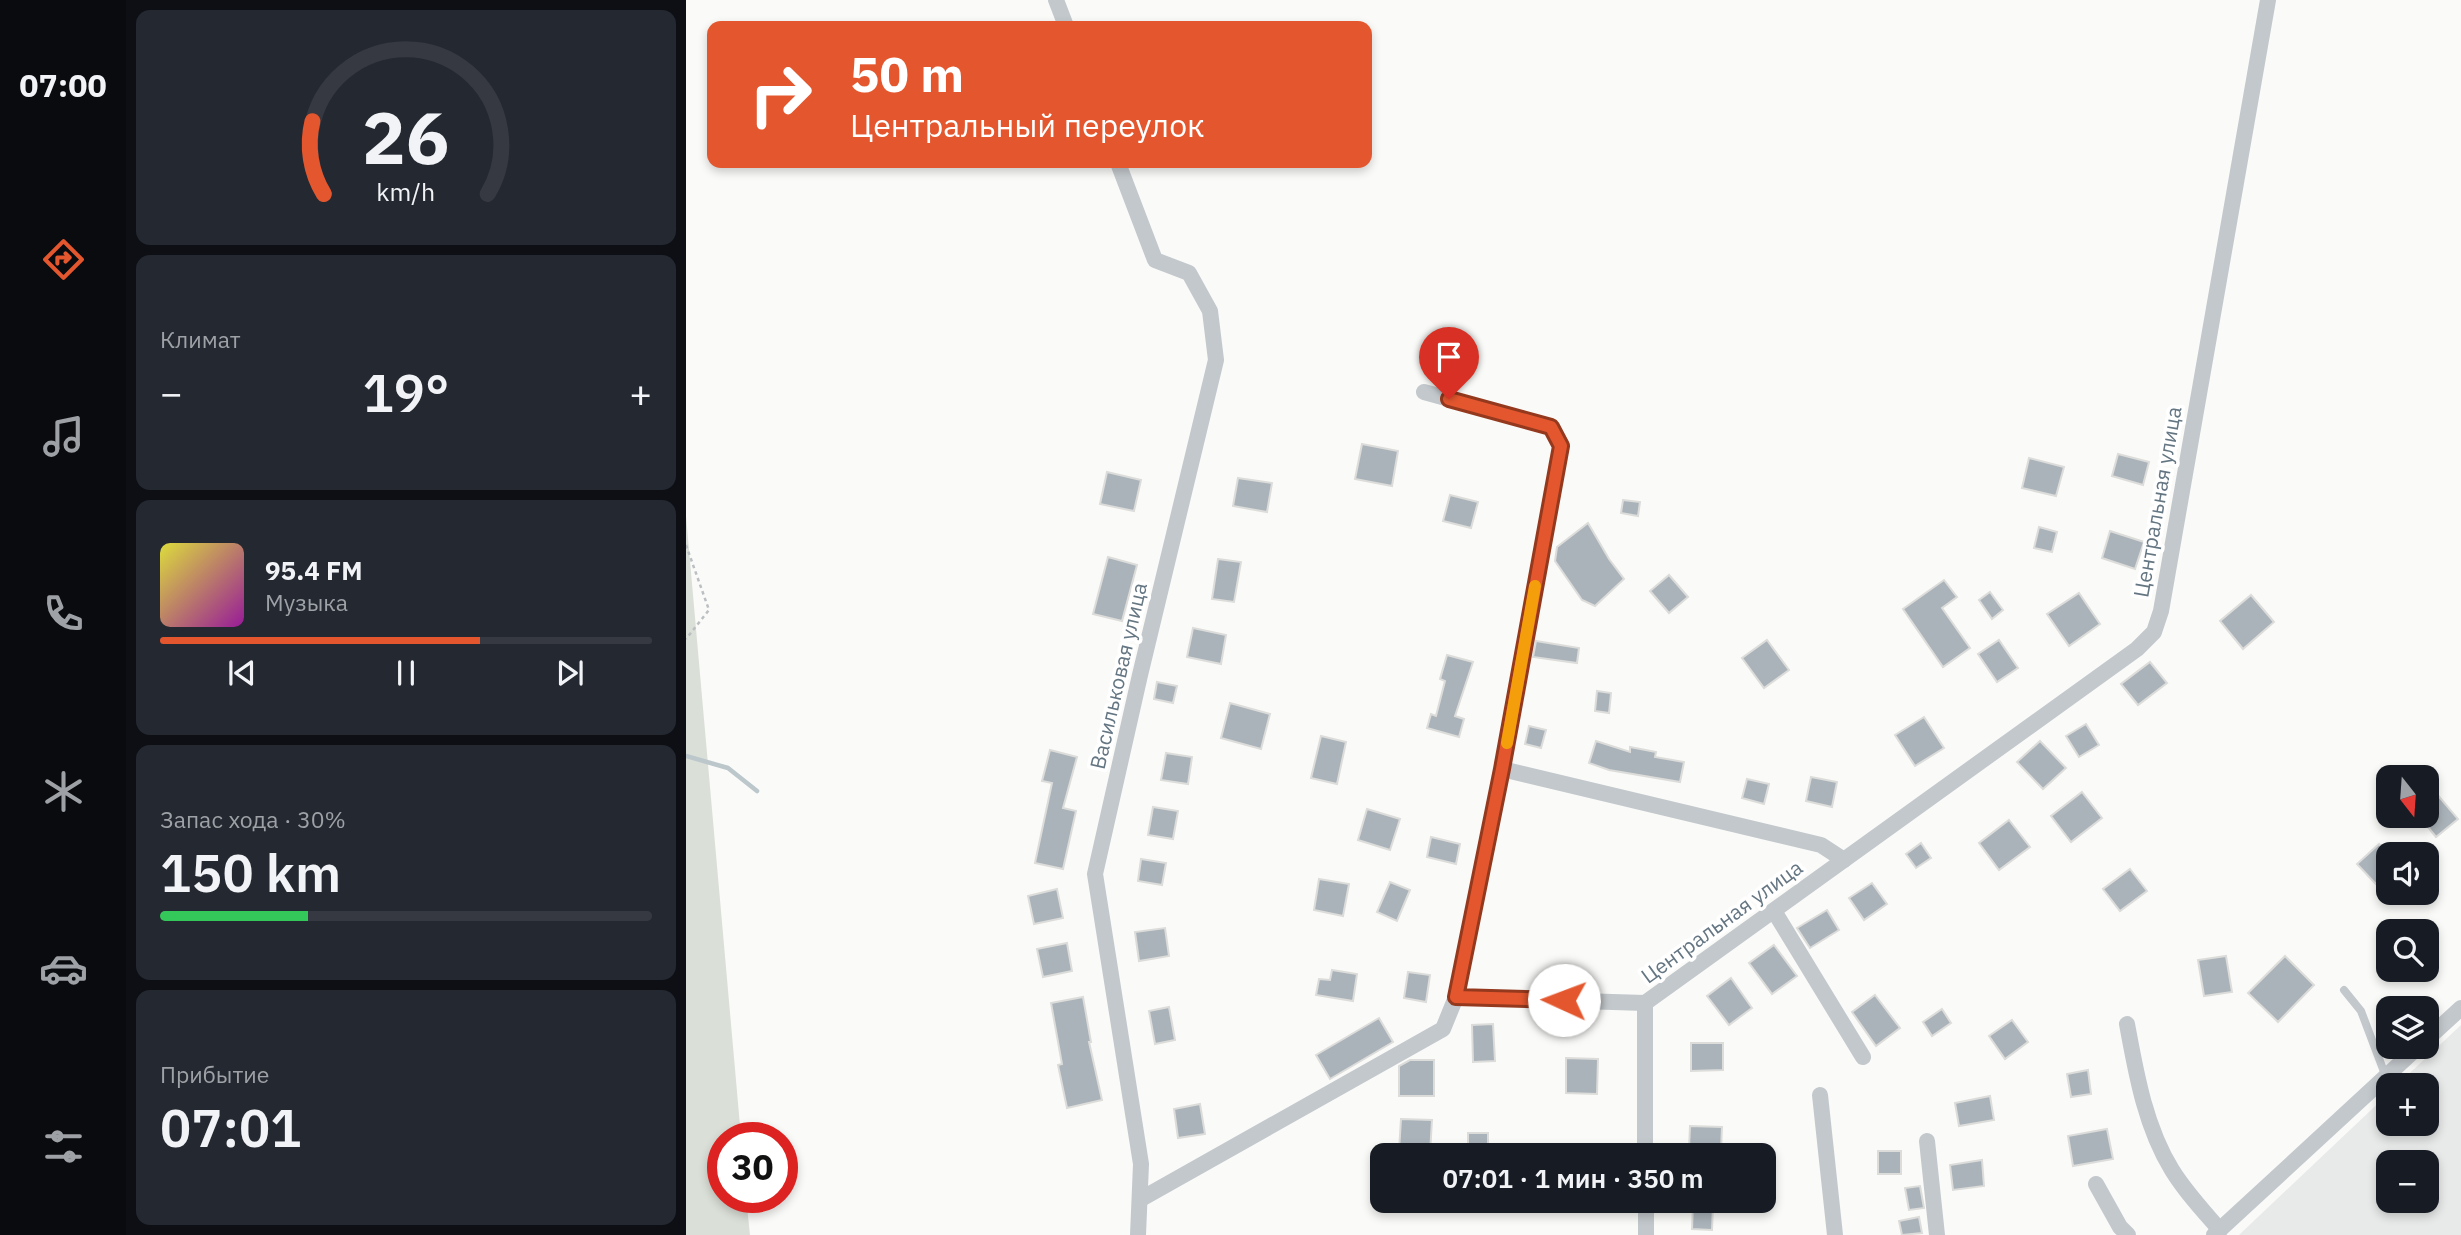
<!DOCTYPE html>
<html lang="ru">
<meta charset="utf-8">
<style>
:root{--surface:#171b24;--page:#242831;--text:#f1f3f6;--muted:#9ea1a6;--line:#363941;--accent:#e4572e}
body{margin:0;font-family:"IBM Plex Sans",sans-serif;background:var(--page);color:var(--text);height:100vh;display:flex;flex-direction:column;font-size:26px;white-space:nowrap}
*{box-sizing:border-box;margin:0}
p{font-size:23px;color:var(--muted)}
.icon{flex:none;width:38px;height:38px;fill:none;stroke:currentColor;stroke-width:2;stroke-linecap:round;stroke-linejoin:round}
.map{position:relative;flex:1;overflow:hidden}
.panel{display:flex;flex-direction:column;gap:10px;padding:10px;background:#0d0f14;width:560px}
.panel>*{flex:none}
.top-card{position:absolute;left:21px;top:21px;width:665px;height:147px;border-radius:14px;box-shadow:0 4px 10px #0003;background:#e4572e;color:#fff;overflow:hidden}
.needle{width:46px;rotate:163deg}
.tools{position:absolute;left:1690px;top:765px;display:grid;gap:14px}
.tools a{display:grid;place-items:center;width:63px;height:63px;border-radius:14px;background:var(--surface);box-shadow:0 4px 10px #0003;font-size:35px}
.speed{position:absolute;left:21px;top:1122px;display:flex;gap:14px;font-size:35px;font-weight:700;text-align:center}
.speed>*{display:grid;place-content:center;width:91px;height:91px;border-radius:50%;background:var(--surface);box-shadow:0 4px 10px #0003;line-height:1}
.speed .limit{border:10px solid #d22;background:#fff;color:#111}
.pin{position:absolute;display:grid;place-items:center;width:60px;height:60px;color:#fff;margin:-72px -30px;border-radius:50% 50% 50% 0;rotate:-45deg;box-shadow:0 0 7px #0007}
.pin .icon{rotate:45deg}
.me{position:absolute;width:77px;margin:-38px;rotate:272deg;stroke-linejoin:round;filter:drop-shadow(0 0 5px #0008)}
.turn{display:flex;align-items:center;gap:24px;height:147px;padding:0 28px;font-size:32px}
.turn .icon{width:91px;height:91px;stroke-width:2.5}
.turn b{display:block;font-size:49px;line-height:60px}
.big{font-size:52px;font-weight:600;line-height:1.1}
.panel .tile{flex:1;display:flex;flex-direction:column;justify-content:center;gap:10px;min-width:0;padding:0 24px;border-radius:14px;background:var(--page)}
.panel .dial{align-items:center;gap:0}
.dial svg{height:182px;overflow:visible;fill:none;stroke:var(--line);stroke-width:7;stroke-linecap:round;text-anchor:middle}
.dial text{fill:var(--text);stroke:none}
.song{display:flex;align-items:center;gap:21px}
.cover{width:84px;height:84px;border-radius:10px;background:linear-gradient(135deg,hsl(60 70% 55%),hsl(300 70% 35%))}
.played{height:7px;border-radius:4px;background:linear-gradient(90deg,var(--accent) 65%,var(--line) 65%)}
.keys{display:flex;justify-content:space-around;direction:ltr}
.heat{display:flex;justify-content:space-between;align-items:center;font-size:38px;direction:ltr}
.charge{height:10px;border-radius:5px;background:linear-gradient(90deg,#34c759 30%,var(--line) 0)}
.trip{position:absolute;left:684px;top:1143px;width:406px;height:70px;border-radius:14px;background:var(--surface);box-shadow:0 4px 10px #0003;font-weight:600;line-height:70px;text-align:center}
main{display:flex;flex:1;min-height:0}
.dock{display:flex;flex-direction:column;width:126px;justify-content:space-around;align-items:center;background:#090b0e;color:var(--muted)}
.dock .icon{width:49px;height:49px}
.dock .current{color:var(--accent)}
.dock b{font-size:32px;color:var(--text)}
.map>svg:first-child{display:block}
.built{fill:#e8e9e9;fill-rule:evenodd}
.green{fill:#dadfd7}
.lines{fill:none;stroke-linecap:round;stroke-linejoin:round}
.stream{stroke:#bbc7cb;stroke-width:4.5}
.building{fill:#aab3b9;stroke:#dcdcda;stroke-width:2}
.path{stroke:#bbbfc2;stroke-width:2.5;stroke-dasharray:3.5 3.5;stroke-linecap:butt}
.service{stroke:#c3c8cc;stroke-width:8}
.minor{stroke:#c3c8cc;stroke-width:16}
.route-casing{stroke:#94391e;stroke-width:18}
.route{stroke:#e4572e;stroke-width:12}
.slow{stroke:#f59e0b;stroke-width:12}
.labels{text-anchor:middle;stroke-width:7;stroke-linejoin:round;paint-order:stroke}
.street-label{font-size:21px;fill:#657683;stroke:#fff}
</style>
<main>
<nav class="dock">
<b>07:00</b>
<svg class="icon current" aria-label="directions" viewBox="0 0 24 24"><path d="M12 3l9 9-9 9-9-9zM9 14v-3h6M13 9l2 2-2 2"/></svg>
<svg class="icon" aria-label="music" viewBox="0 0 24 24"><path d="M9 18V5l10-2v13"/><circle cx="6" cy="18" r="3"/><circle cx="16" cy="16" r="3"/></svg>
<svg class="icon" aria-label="phone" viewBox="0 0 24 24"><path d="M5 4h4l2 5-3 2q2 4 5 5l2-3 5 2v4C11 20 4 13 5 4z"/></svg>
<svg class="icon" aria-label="climate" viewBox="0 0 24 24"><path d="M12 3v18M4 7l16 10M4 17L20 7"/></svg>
<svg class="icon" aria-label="car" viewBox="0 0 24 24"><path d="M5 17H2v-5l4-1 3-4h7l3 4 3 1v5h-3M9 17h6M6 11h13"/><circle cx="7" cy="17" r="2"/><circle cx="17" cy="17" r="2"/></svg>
<svg class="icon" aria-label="filters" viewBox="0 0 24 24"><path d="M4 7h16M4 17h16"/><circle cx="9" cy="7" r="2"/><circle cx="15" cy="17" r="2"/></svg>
</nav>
<section class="panel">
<div class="tile dial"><svg viewBox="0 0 100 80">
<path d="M14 69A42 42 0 1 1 86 69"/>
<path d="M14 69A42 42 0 0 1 9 37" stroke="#e4572e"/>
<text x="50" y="56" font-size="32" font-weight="700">26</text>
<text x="50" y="72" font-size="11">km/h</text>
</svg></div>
<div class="tile"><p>Климат</p>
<div class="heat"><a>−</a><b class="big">19°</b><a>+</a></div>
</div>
<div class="tile">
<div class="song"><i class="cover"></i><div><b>95.4 FM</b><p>Музыка</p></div></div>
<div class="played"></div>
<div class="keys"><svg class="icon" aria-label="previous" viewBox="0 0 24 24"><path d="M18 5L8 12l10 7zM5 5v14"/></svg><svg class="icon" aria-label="pause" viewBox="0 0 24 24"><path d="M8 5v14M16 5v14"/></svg><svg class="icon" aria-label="next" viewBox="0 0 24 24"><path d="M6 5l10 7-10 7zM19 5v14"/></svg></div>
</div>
<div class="tile"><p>Запас хода · 30%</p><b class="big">150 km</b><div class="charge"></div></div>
<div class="tile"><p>Прибытие</p><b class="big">07:01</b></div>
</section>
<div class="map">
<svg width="1775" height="1235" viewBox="0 0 1775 1235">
<rect width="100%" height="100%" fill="#fafaf8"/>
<path class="built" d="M 1775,1025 L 1775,1235 L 1553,1235 L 1703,1093 L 1703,1124 L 1741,1124 L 1741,1085 L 1711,1085 ZM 1741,1162 L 1741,1200 L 1703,1200 L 1703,1162 Z"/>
<path class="green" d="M 0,516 L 55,1137 L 37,1138 L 37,1197 L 60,1197 L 64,1235 L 0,1235 Z"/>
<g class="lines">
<path class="stream" d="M 0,756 L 42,768 L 71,791"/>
</g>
<g class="building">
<path d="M 676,444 L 712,451 L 706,486 L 669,479 Z"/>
<path d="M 1432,454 L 1463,462 L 1457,485 L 1426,476 Z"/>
<path d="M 1343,458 L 1378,467 L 1370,496 L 1336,488 Z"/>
<path d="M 421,472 L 455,480 L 448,511 L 414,504 Z"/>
<path d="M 552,478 L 586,483 L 581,512 L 547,506 Z"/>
<path d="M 764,495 L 792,502 L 785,528 L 757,521 Z"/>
<path d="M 937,500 L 954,502 L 952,516 L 935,513 Z"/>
<path d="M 902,523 L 923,559 L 938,579 L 909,606 L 896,600 L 869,561 L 871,547 Z"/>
<path d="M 1353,527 L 1371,532 L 1366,552 L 1348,548 Z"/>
<path d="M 1424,531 L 1458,542 L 1449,569 L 1416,558 Z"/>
<path d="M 422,557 L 451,565 L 436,621 L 407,614 Z"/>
<path d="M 532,559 L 555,562 L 548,602 L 526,599 Z"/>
<path d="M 983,575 L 1002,597 L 983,613 L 964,591 Z"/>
<path d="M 1258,580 L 1271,597 L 1256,608 L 1284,648 L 1257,667 L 1217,609 Z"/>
<path d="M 1304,592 L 1317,610 L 1306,619 L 1293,600 Z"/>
<path d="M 1393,593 L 1414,624 L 1383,646 L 1361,614 Z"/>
<path d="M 1565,595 L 1588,622 L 1557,649 L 1534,621 Z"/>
<path d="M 507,628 L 540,635 L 535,664 L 501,657 Z"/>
<path d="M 1081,640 L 1103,670 L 1078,688 L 1056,658 Z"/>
<path d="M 1313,640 L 1332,668 L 1311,682 L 1292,654 Z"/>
<path d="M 850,641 L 893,648 L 891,663 L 847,657 Z"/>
<path d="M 761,655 L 787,662 L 769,716 L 778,719 L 773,737 L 741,728 L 745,714 L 750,716 L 759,681 L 754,679 Z"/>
<path d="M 1464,662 L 1481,683 L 1452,705 L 1435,684 Z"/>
<path d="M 471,682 L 491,686 L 487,703 L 468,699 Z"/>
<path d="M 911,691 L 925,693 L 923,713 L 909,711 Z"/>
<path d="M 544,703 L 584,714 L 575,749 L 535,738 Z"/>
<path d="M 1238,717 L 1258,748 L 1229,766 L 1209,735 Z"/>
<path d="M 1400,724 L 1413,745 L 1393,757 L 1380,736 Z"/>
<path d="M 843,726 L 860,730 L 855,748 L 839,744 Z"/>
<path d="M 635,736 L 660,742 L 651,784 L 625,778 Z"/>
<path d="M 910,741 L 944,752 L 944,747 L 970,752 L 969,757 L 998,762 L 994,782 L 923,770 L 903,763 Z"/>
<path d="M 1354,741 L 1380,768 L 1357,789 L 1331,762 Z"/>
<path d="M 364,750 L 391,757 L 377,808 L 390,811 L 377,869 L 349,863 L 366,783 L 356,781 Z"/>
<path d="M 480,753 L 506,757 L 502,784 L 475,780 Z"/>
<path d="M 1125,777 L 1151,782 L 1146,807 L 1120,801 Z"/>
<path d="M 1061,779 L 1083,784 L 1078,804 L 1056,798 Z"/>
<path d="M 1396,792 L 1416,818 L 1385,842 L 1365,816 Z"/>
<path d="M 1750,793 L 1772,819 L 1750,837 L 1733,816 L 1741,816 L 1741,800 Z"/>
<path d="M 467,807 L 492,811 L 487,839 L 462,835 Z"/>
<path d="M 681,809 L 714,819 L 704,850 L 672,840 Z"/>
<path d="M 1323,820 L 1344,847 L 1313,870 L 1293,843 Z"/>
<path d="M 745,837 L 774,844 L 770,864 L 741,857 Z"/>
<path d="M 1235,843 L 1245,858 L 1230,868 L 1220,854 Z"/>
<path d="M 1693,844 L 1703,855 L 1703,898 L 1671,864 Z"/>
<path d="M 455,859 L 480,863 L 476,885 L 452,881 Z"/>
<path d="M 1444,869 L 1461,891 L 1434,911 L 1417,889 Z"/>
<path d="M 633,879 L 663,884 L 657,916 L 628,910 Z"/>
<path d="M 704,882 L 724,890 L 711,921 L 691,912 Z"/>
<path d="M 1186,883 L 1201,904 L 1178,920 L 1163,898 Z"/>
<path d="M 371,889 L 377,918 L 348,924 L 342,896 Z"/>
<path d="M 1141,910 L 1153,930 L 1124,948 L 1111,928 Z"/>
<path d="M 479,928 L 483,956 L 453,961 L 449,932 Z"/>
<path d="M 381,943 L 386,971 L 357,977 L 351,949 Z"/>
<path d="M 1088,945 L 1111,976 L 1086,994 L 1063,963 Z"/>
<path d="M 1540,956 L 1546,992 L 1518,996 L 1512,960 Z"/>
<path d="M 1599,956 L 1628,985 L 1592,1022 L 1562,993 Z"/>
<path d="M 646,970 L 671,974 L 667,1001 L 630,995 L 633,979 L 644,980 Z"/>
<path d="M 722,972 L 744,975 L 740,1002 L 718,998 Z"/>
<path d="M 1045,978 L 1066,1008 L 1043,1025 L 1021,996 Z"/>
<path d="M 1189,995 L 1214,1028 L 1190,1046 L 1166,1012 Z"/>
<path d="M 397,997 L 405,1042 L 403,1042 L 416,1100 L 381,1108 L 372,1065 L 376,1064 L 365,1003 Z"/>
<path d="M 483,1007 L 489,1040 L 469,1044 L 463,1011 Z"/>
<path d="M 1256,1009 L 1265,1023 L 1246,1036 L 1237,1022 Z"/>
<path d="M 693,1018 L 707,1042 L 644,1079 L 630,1055 Z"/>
<path d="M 1326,1020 L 1342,1042 L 1319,1059 L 1303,1036 Z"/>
<path d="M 807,1024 L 809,1061 L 787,1062 L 786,1025 Z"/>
<path d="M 1005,1043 L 1037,1043 L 1037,1070 L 1005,1071 Z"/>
<path d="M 880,1058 L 912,1059 L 911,1094 L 880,1093 Z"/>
<path d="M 724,1060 L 748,1060 L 748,1096 L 713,1096 L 713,1066 Z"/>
<path d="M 1402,1070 L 1405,1094 L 1385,1097 L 1381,1074 Z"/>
<path d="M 1304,1096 L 1308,1120 L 1273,1126 L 1269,1103 Z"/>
<path d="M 514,1104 L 519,1134 L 492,1138 L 488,1109 Z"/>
<path d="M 715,1119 L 746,1120 L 744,1153 L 713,1151 Z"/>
<path d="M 1004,1126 L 1036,1127 L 1035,1150 L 1003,1149 Z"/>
<path d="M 1421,1129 L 1427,1159 L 1387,1166 L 1382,1136 Z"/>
<rect x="782" y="1133" width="20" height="22"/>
<rect x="1192" y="1151" width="23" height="23"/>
<path d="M 1296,1160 L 1298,1186 L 1267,1190 L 1264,1165 Z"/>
<path d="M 1234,1186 L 1238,1208 L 1223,1210 L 1219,1188 Z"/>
<path d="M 1007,1204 L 1027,1205 L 1026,1230 L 1006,1229 Z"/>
<path d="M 1233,1217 L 1236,1233 L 1216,1235 L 1213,1221 Z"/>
</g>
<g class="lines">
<path class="path" d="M 0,545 L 23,610 L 0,639"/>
<path class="service" d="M 1658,990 L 1675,1011 L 1700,1077"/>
<g class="minor">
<path d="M 370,0 L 380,26"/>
<path d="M 432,163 L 469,260 L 503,273 L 524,311 L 530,360 L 454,675 L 409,874 L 455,1164 L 452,1235"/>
<path d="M 738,392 L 865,427 L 875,446 L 816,769 L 770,997 L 959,1003"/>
<path d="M 816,769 L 1135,845 L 1158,860"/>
<path d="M 1088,911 L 1177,1057"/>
<path d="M 1441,1024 C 1450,1073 1459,1126 1486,1170 C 1499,1191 1517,1211 1534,1230"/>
<path d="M 1741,1039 L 1775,1008"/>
<path d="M 1134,1095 L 1149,1235"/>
<path d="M 1241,1141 L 1251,1235"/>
<path d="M 959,1155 L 959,1003 L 1451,649 L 1468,632 L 1475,611 L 1582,0"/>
<path d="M 1410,1184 L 1434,1227 L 1442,1235"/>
<path d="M 455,1199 L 757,1029 L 770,997"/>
<path d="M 960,1200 L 960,1235"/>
<path d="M 1528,1235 L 1733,1046"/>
</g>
</g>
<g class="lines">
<defs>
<path id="route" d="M 763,399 L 865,427 L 875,446 L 816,769 L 770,997 L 878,1000"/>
</defs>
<use href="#route" class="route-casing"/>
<use href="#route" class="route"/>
<path class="slow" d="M 821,743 L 849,586"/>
</g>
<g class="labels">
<g class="street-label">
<text transform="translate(1472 502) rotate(-80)" y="7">Центральная улица</text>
<text transform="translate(433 676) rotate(-77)" y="7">Васильковая улица</text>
<text transform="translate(1036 922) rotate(-36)" y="7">Центральная улица</text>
</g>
</g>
</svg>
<div class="tools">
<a><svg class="needle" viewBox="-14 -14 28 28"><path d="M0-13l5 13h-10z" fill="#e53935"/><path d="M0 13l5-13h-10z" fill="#9ea1a6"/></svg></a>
<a><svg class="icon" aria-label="sound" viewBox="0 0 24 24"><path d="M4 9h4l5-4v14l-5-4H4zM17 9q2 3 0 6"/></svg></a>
<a><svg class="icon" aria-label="search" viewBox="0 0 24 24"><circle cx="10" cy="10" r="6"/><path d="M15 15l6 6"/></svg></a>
<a><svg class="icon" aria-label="layers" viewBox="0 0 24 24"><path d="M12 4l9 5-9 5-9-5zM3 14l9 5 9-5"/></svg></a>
<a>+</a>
<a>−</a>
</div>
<div class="speed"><div class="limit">30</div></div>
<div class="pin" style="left:763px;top:399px;background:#d93025"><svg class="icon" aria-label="arrive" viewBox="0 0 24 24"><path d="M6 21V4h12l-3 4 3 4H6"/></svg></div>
<svg class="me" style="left:878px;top:1000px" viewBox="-20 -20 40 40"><circle r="19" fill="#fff"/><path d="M0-13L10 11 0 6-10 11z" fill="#e4572e"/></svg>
<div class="trip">07:01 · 1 мин · 350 m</div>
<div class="top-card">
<div class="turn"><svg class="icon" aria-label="right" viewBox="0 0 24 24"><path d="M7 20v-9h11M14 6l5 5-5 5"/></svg><div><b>50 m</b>Центральный переулок</div></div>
</div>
</div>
</main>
